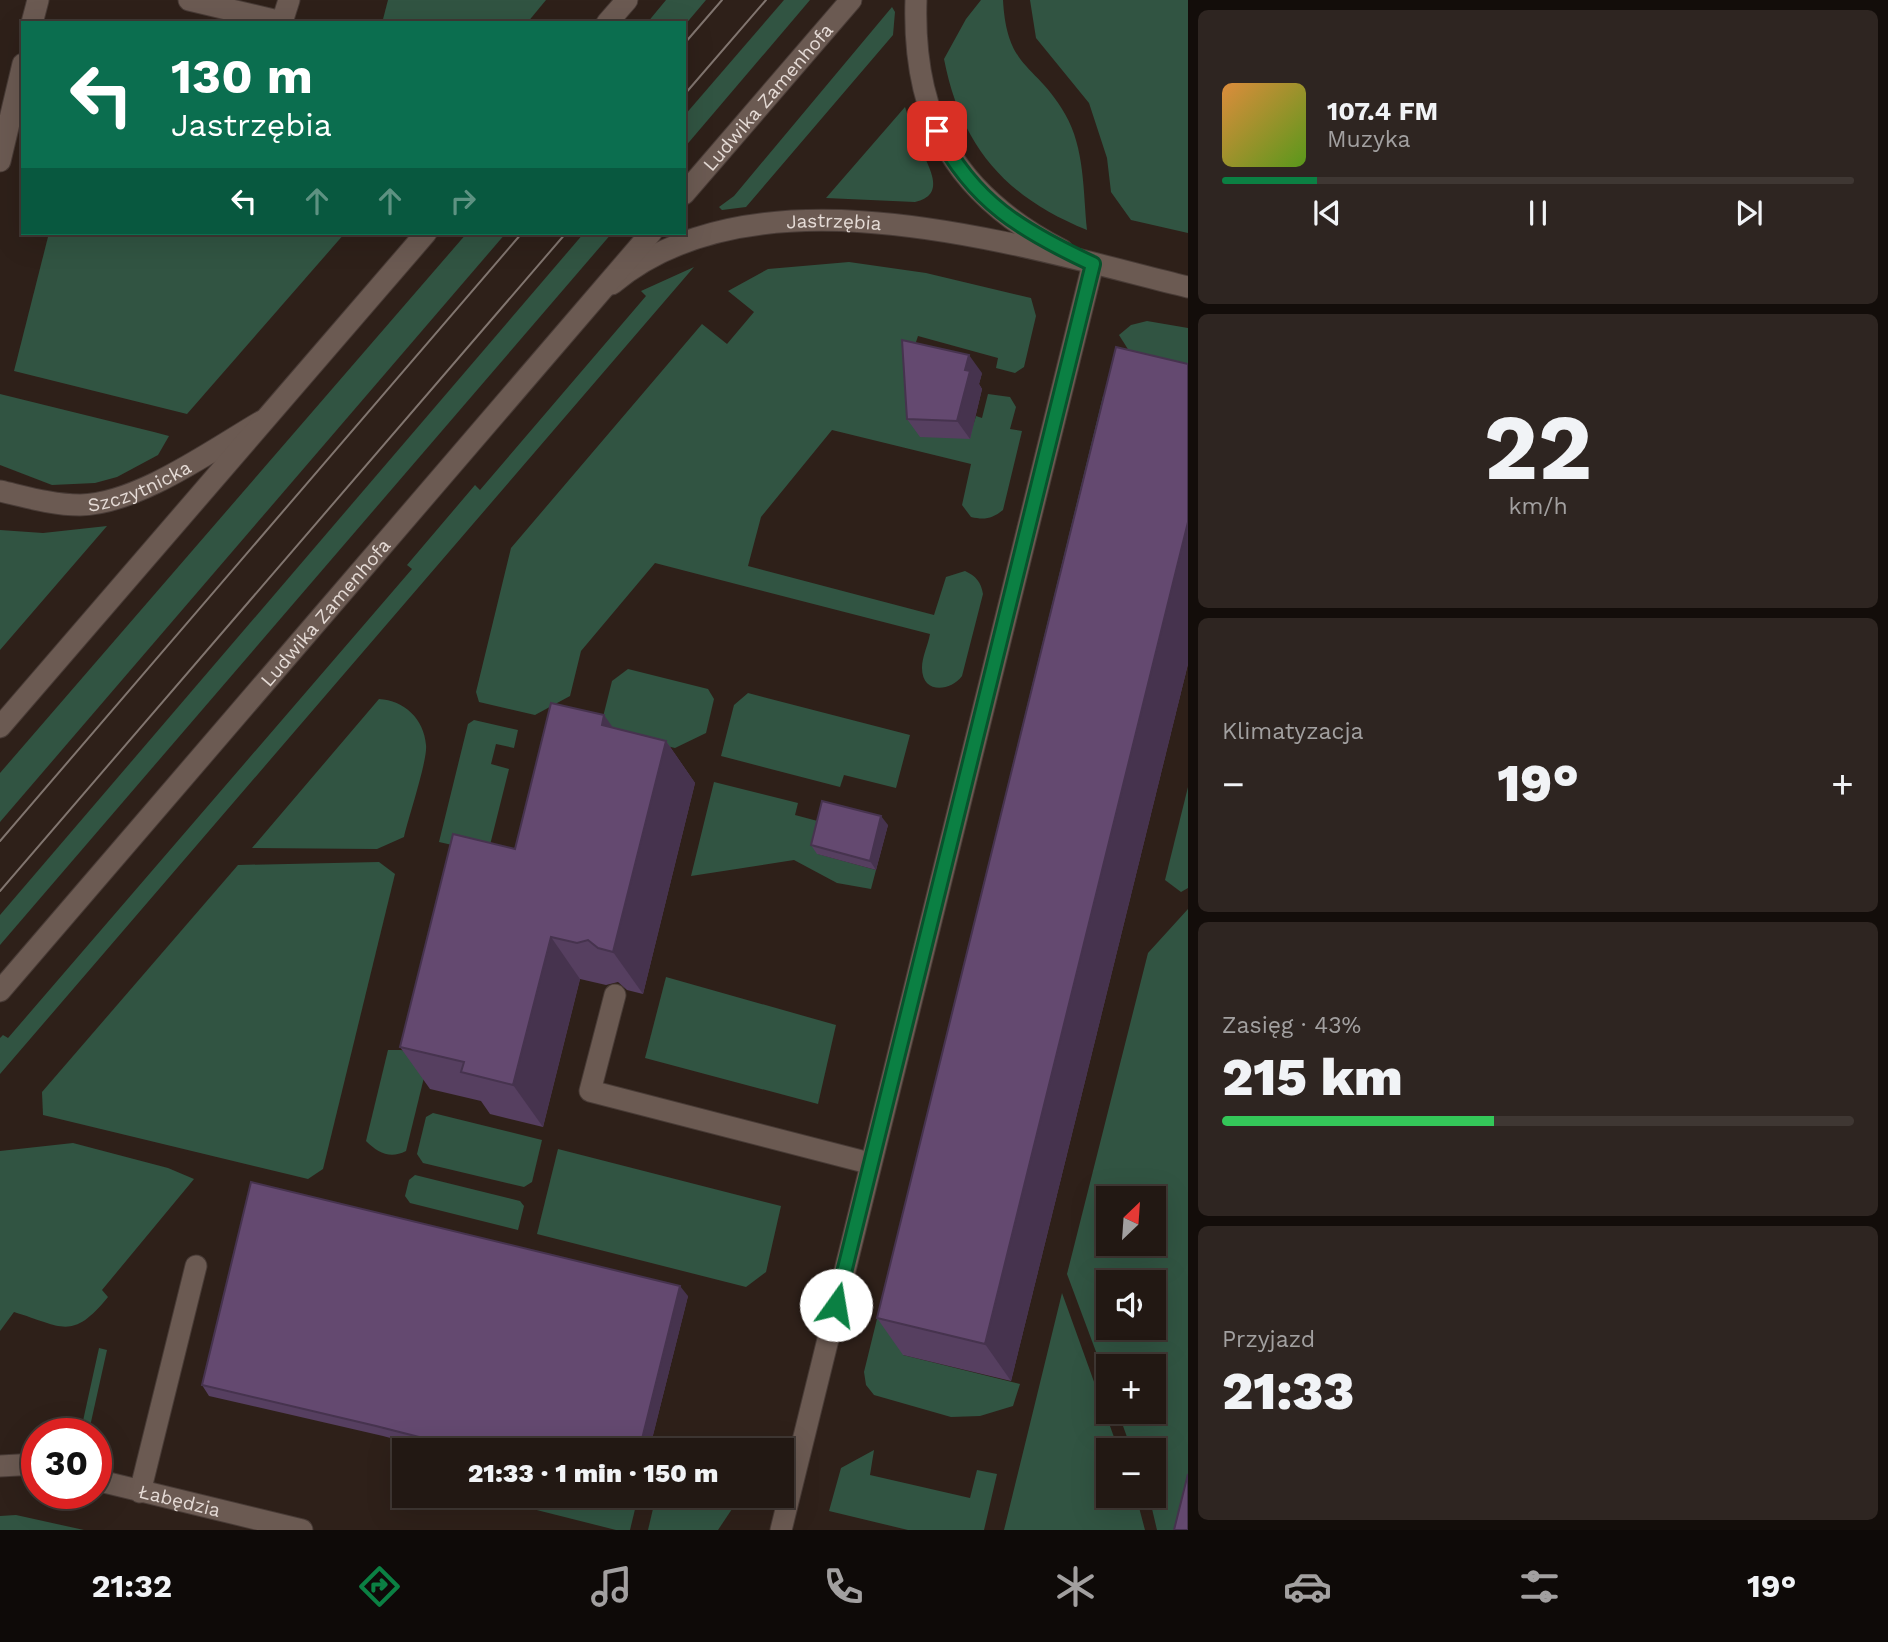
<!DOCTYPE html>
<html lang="pl">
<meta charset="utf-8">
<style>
:root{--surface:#221813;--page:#2e2521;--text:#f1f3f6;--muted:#a2a0a0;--line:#3f3733;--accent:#0b8043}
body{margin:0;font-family:"Work Sans",sans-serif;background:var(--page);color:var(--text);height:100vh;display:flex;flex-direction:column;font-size:26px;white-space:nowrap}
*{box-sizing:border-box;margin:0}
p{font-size:23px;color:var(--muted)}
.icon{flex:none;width:38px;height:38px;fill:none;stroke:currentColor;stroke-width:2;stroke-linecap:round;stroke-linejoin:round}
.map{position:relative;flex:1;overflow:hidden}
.drawer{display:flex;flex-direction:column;gap:10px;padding:10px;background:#130d0a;width:700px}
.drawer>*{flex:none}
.guide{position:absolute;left:21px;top:21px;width:665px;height:214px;border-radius:0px;box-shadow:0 7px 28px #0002,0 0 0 2px var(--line);background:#0b6e4f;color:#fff;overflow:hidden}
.needle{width:46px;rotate:25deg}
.fabs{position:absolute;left:1096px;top:1186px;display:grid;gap:14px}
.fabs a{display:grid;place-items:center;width:70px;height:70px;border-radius:0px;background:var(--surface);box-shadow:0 7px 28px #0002,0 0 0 2px var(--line);font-size:35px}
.speed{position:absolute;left:21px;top:1418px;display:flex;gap:14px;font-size:35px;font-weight:700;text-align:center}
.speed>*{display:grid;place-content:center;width:91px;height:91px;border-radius:50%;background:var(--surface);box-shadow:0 7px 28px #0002,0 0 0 2px var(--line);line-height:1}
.speed .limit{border:10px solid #d22;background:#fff;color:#111}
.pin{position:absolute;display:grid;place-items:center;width:60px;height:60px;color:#fff;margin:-30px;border-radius:14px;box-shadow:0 4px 10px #0006}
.me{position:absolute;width:77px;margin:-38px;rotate:13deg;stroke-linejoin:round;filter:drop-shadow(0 0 5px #0008)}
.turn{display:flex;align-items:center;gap:24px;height:147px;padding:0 35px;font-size:32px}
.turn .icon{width:91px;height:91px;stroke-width:2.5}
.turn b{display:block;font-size:49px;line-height:60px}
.lanes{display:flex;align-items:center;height:66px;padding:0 35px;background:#0003;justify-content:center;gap:35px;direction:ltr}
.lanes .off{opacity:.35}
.big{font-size:52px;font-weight:800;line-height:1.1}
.drawer .tile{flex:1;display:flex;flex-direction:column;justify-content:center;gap:10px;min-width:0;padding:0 24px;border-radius:10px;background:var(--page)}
.drawer .dial{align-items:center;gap:0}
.dial b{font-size:91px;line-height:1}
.song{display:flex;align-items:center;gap:21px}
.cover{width:84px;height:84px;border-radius:10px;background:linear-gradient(135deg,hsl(30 70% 55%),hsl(90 70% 35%))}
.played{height:7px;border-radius:4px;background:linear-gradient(90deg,var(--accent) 15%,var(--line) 15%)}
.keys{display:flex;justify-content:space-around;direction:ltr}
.heat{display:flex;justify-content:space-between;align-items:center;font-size:38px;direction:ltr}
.charge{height:10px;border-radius:5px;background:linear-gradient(90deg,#34c759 43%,var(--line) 0)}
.trip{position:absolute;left:392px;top:1438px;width:402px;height:70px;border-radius:0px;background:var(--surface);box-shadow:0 7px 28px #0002,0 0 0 2px var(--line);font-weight:800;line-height:70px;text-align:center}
.tabs{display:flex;height:112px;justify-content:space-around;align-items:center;background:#0e0a08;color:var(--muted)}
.tabs .icon{width:49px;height:49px}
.tabs .selected{color:var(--accent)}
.tabs b{font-size:32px;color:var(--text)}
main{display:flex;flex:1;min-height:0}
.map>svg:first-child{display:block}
.green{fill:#315442;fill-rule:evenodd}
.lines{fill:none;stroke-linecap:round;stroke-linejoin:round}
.street-casing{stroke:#483b36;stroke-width:23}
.secondary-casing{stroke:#483b36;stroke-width:23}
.street{stroke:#6b5a52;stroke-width:21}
.secondary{stroke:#6b5a52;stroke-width:21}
.tram{stroke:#81756f;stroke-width:2}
.wall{fill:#563f60}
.shaded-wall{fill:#46334e}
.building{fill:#644970;stroke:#46334e;stroke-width:2}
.route-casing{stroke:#07532c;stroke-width:18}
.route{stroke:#0b8043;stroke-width:12}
.labels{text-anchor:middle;stroke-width:7;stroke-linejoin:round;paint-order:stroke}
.street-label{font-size:19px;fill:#e5dbd6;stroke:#2e2019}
</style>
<main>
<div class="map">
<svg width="1188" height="1530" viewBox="0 0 1188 1530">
<rect width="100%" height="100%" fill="#2e2019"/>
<g class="green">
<path d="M 388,0 L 546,0 L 527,23 L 382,23 Z"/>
<path d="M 666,0 L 706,0 L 684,26 L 684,23 L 647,23 Z"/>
<path d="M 784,0 L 810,0 L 684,148 L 684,116 Z"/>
<path d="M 981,0 L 1003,0 C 1007,71 1036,63 1065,114 C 1085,148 1083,192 1087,230 C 1005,197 961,146 944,59 L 966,19 Z"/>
<path d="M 1030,0 L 1188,0 L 1188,233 L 1131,220 L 1111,192 L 1107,158 L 1089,103 L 1036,38 Z"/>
<path d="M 892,7 L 895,12 L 893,35 L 746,207 L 722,210 L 719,207 L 734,196 Z"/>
<path d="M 905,107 C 910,122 914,136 921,149 C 929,168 947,195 915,202 L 826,198 Z"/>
<path d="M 49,233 L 345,233 L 187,414 L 14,371 Z"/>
<path d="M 467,233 L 506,233 L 0,822 L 0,773 Z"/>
<path d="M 584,233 L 612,233 L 0,945 L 0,915 Z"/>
<path d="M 849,262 L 926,273 L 1031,298 L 1036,316 L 1024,367 L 1015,373 L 996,368 L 998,358 L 918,336 L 914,348 L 969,439 L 976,416 L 982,418 L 988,394 L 1010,397 L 1016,407 L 1010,429 L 1022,431 L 1003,510 C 992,519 984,520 971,517 L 962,505 L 971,464 L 832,430 L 761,517 L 748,566 L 934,615 L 946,577 L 965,571 C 976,576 981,582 983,594 L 962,676 C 950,692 922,694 922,668 C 922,657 928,645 930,634 L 655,563 L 581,651 L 570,696 L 535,715 L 479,702 L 476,692 L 511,548 L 702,324 L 727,344 L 754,312 L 728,291 L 768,269 Z"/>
<path d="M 694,267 L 0,1074 L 0,1038 L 3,1035 L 8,1038 L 412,569 L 407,565 L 475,485 L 480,490 L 646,296 L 641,291 Z"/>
<path d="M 1147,321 L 1188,328 L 1188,369 L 1136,362 L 1119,335 L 1131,325 Z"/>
<path d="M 1129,381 L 903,1355 L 1020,1384 L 1013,1406 L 980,1416 L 951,1417 L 874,1395 L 866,1385 L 864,1372 L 1103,396 Z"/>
<path d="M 0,394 L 154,432 L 169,436 L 158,455 L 117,477 L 95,483 L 52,485 L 0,465 Z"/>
<path d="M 107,526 L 0,650 L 0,530 L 43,533 Z"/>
<path d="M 628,669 L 708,689 L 714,699 L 706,733 L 675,748 L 609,732 L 602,721 L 612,681 Z"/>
<path d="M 748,693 L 910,735 L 896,788 L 844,775 L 840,787 L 721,756 L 734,705 Z"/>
<path d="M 379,699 C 404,700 424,719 426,745 C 428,759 408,819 404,837 L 377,849 L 252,848 Z"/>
<path d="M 474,720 L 518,730 L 514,748 L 496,744 L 491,764 L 509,769 L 488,853 L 439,842 L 468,724 Z"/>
<path d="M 714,782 L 798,803 L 795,815 L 825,823 L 818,854 L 876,870 L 871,889 L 837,883 L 794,860 L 691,876 Z"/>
<path d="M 1188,787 L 1188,888 L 1181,892 L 1165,880 Z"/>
<path d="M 379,862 L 395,874 L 323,1169 L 308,1179 L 43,1115 L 42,1092 L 238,865 Z"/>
<path d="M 1188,909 L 1188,1507 L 1182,1530 L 1157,1530 L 1149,1496 L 1153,1496 L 1153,1451 L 1132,1451 L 1118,1412 L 1153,1412 L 1153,1367 L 1108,1367 L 1108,1384 L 1067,1274 L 1148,953 ZM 1108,1199 L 1153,1199 L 1153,1244 L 1108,1244 ZM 1108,1283 L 1153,1283 L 1153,1328 L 1108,1328 Z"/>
<path d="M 666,977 L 836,1025 L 818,1104 L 645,1058 Z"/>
<path d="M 388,1050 L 401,1050 L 429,1057 L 406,1151 C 390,1159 378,1153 366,1141 Z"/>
<path d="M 433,1113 L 542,1140 L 532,1182 L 524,1187 L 423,1163 L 417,1154 L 426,1117 Z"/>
<path d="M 73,1143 L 168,1168 L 194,1179 L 102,1290 L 108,1297 C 72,1341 63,1327 14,1312 L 0,1331 L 0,1151 Z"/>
<path d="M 558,1149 L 781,1206 L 766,1272 L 746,1287 L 537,1234 Z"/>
<path d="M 415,1175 L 520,1201 L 524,1206 L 518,1230 L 410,1203 L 405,1196 L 409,1180 Z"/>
<path d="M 1062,1293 L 1119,1451 L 1108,1451 L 1108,1496 L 1136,1496 L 1145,1530 L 1004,1530 Z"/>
<path d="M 99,1348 L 107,1350 L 89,1431 L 92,1433 L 44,1433 L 81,1430 Z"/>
<path d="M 874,1450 L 870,1475 L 970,1498 L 977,1470 L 997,1474 L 984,1530 L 908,1530 L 829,1511 L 841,1468 Z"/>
<path d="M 481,1496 L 616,1496 L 637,1501 L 630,1530 L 616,1530 Z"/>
<path d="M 656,1496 L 713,1496 L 734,1506 L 718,1530 L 648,1530 Z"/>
<path d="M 16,1515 L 84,1530 L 0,1530 L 0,1516 Z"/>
</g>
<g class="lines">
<defs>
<g id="street">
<path d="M 189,0 L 282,22 L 289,0"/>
<path d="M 916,0 C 912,120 956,195 1062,250"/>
<path d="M 32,23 L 38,0"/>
<path d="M 0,161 L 23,64"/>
<path id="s1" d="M 612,284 C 758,161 1024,247 1188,287"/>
<path id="s2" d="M 0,491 C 26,497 53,505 80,505 C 138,504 212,450 262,421"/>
<path d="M 615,995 L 590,1091 L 869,1163"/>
<path d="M 0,1466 L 37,1464"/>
<path id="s3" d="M 96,1480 L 302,1530"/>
<path d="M 140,1492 L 196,1266"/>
<path d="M 781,1530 L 1093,264"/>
</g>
<g id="secondary">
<path d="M 607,23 L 627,0"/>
<path id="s4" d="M 684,194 L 851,0"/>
<path d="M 0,727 L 426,233"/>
<path id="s5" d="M 0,991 L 651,233"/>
</g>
</defs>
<use href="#street" class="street-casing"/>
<use href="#secondary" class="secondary-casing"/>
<use href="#street" class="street"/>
<use href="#secondary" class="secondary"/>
<g class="tram">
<path d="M 684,44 L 722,0"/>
<path d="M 684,95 L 766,0"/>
<path d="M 0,841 L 522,233"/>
<path d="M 0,891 L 566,233"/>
</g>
</g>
<g class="wall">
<path d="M 1188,364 L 1188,664 L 1011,1381 L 903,1355 L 877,1318 Z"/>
<path d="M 982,373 L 979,384 L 982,389 L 970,439 L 920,437 L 907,419 Z"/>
<path d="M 613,728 L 666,741 L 695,783 L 643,994 L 627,990 L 618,982 L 606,985 L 580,979 L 543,1127 L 490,1114 L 481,1101 L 430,1089 L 400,1047 L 515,849 Z"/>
<path d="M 888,825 L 876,870 L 817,854 L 811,845 Z"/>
<path d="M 688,1296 L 649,1451 L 439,1451 L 383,1436 L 209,1396 L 202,1385 Z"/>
<path d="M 617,1496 L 638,1496 L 637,1501 Z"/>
</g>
<g class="shaded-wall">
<path d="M 969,355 L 982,373 L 979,384 L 982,389 L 970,439 L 957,421 L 965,370 Z"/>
<path d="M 1188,522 L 1188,664 L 1011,1381 L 985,1344 Z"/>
<path d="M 604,715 L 634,757 L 602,725 Z"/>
<path d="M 666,741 L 695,783 L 643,994 L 613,952 Z"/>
<path d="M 881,816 L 888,825 L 876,870 L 870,861 Z"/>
<path d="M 551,937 L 580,979 L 543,1127 L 513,1085 Z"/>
<path d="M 680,1286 L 688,1296 L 649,1451 L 639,1451 Z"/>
</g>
<g class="building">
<path d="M 902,340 L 969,355 L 965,370 L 970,371 L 957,421 L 907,419 Z"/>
<path d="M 1116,347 L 1188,364 L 1188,522 L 985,1344 L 877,1318 Z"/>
<path d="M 551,703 L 604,715 L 602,725 L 666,741 L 613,952 L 598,948 L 588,940 L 577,943 L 551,937 L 513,1085 L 461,1072 L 464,1062 L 400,1047 L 453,834 L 515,849 Z"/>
<path d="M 822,801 L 881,816 L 870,861 L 811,845 Z"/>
<path d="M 251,1182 L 680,1286 L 639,1451 L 474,1451 L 376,1426 L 202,1385 Z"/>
<path d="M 1188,1474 L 1188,1530 L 1174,1530 Z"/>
</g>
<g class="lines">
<defs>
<path id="route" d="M 836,1305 L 1093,264 C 1022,231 973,202 937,131"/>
</defs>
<use href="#route" class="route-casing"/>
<use href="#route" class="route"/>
</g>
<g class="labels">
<g class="street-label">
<text dy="7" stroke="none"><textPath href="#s4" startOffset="128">Ludwika Zamenhofa</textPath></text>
<text dy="7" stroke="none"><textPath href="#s1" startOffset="236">Jastrzębia</textPath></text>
<text dy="7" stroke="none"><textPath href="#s2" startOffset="144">Szczytnicka</textPath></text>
<text dy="7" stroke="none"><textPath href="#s5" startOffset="499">Ludwika Zamenhofa</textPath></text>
<text dy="7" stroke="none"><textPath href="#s3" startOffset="86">Łabędzia</textPath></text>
</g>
</g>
</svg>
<div class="fabs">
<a><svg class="needle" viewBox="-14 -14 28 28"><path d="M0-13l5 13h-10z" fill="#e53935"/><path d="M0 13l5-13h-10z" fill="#a2a0a0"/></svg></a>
<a><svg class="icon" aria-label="sound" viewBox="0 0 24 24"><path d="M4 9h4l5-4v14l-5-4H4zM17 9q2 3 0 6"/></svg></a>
<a>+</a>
<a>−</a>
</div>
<div class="speed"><div class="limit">30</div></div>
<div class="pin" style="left:937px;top:131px;background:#d93025"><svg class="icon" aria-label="arrive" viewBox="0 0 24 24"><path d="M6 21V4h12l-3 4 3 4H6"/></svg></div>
<svg class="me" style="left:836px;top:1305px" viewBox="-20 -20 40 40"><circle r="19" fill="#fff"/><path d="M0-13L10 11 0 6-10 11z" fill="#0b8043"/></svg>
<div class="trip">21:33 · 1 min · 150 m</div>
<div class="guide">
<div class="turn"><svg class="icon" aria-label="left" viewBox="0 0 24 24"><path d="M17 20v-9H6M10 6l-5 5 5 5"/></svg><div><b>130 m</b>Jastrzębia</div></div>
<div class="lanes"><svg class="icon" aria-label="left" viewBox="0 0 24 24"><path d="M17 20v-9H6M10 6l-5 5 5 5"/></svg><svg class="icon off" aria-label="ahead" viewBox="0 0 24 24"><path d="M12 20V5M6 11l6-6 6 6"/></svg><svg class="icon off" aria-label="ahead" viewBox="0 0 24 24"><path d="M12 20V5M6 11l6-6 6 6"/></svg><svg class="icon off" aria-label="right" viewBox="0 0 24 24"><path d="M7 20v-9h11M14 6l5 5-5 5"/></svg></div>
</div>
</div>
<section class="drawer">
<div class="tile">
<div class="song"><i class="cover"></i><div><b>107.4 FM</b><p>Muzyka</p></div></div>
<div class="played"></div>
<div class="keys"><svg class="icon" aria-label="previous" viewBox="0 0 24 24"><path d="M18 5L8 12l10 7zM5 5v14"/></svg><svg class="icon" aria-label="pause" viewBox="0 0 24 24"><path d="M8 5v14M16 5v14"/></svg><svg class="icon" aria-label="next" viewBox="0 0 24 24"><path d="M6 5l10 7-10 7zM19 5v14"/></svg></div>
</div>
<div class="tile dial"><b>22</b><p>km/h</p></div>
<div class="tile"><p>Klimatyzacja</p>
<div class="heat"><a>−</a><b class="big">19°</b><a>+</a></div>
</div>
<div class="tile"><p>Zasięg · 43%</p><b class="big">215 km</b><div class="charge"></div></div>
<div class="tile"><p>Przyjazd</p><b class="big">21:33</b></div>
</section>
</main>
<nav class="tabs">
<b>21:32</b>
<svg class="icon selected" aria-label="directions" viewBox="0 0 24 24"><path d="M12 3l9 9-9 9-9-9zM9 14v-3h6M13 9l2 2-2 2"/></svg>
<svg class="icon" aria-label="music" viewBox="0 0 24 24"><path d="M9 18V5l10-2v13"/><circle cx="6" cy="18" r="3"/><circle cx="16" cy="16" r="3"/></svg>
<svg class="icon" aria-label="phone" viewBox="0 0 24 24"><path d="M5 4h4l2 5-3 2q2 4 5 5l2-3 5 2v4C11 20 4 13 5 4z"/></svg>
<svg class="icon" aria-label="climate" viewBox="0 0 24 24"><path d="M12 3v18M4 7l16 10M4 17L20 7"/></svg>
<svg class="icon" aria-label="car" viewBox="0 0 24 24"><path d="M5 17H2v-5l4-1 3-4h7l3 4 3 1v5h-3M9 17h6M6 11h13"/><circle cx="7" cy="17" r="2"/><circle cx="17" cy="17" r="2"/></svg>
<svg class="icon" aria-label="filters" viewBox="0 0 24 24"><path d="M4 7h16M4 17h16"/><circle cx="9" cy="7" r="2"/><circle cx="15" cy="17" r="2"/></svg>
<b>19°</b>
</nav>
